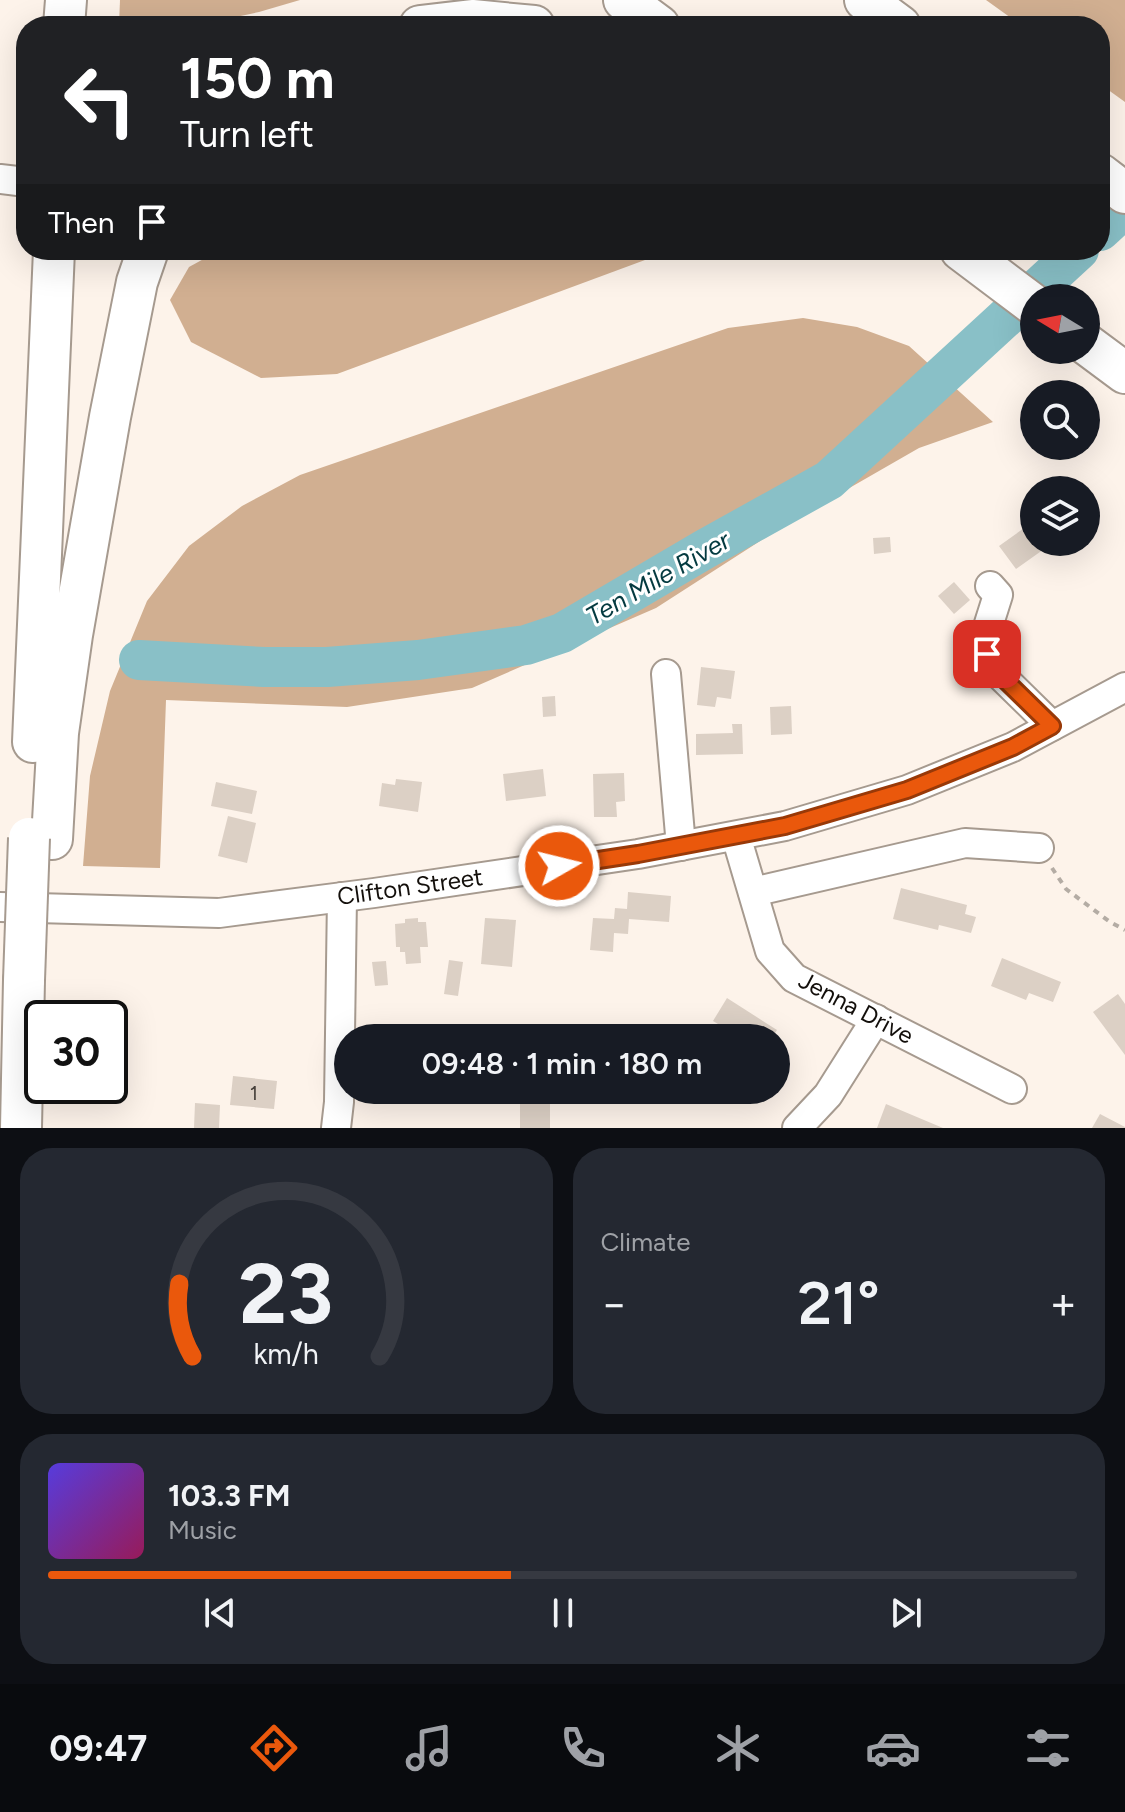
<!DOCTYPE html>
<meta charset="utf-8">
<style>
:root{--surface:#171b24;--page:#242831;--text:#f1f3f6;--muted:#9ea1a6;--line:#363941;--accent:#ea580c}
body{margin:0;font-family:Figtree,sans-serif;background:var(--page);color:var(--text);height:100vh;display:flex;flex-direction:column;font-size:30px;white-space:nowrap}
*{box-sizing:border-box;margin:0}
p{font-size:26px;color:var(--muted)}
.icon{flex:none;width:44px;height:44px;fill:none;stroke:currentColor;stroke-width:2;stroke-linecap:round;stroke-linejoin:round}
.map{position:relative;height:1128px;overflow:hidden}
.side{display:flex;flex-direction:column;gap:20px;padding:20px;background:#0d0f14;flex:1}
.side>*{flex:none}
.hud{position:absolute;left:16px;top:16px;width:1094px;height:244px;border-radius:32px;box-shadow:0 8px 32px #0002;background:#202124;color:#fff;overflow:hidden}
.needle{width:52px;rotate:280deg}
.buttons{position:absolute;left:1020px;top:284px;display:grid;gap:16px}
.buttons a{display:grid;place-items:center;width:80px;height:80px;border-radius:50%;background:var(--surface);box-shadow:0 8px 32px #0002;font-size:40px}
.speed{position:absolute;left:24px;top:1000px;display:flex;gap:16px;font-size:40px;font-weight:700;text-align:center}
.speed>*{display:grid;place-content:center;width:104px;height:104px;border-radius:50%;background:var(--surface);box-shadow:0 8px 32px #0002;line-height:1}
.speed .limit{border:4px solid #111;border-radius:12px;background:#fff;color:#111}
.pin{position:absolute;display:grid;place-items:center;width:68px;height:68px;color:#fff;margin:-34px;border-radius:16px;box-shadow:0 4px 12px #0006}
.me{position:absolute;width:88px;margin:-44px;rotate:82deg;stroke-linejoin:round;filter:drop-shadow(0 0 6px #0008)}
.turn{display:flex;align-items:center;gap:28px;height:168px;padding:0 32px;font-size:36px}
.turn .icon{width:104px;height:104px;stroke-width:2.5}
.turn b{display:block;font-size:56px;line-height:68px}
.then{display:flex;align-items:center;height:76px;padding:0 32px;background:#0003;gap:16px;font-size:30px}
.big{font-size:60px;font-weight:600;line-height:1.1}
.side .widget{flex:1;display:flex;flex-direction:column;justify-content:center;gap:12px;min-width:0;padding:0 28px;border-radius:32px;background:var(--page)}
.side .dial{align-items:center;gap:0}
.dial svg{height:208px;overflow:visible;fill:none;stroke:var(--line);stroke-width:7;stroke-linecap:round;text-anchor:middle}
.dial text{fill:var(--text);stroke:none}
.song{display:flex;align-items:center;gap:24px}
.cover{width:96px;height:96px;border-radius:12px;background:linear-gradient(135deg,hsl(250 70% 55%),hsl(330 70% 35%))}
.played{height:8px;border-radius:4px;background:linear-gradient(90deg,var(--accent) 45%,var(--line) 45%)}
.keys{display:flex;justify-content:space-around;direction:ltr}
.heat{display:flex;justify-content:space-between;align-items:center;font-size:44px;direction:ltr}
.side .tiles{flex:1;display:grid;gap:20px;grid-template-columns:1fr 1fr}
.widget:last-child{grid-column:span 2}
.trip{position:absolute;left:334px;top:1024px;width:456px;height:80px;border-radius:40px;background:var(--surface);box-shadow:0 8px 32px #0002;font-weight:600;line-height:80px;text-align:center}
.tab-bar{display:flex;height:128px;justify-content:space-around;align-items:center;background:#090b0e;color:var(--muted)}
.tab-bar .icon{width:56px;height:56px}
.tab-bar .current{color:var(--accent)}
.tab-bar b{font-size:36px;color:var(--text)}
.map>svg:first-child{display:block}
.forest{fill:#d1af91}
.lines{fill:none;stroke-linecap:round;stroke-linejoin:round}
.river{stroke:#89c0c7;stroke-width:40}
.building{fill:#dcd0c5}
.minor-casing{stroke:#a69a8f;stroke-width:32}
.highway-casing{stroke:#a69a8f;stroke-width:44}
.path{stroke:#b4aca4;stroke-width:4;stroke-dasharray:6 6;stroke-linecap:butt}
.minor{stroke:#fff;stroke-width:28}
.highway{stroke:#fff;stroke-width:40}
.highway-bridge-casing{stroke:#a69a8f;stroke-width:44;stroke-linecap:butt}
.highway-bridge{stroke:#fff;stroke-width:40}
.route-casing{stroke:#983908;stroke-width:20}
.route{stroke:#ea580c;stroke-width:14}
.labels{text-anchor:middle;stroke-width:6;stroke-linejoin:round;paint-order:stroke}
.number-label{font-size:20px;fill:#453f3a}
.street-label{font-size:24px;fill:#130f0b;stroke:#fff}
.water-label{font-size:26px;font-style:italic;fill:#043a40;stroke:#fff}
</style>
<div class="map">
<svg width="1125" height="1128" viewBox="0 0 1125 1128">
<rect width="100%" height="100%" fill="#fdf3ea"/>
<g class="forest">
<path d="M 120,0 L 300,0 L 259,12 L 193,26 L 119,26 Z"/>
<path d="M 986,0 L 1125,0 L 1125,102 L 1100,84 L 1100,26 L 1022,26 Z"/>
<path d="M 220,250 L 672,250 L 337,374 L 261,378 L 191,342 L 170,300 L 189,267 Z"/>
<path d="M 803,318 L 857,327 L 909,346 L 993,422 L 919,448 L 785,525 L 656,608 L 472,688 L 347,707 L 166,700 L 160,868 L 83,866 L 90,776 L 110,691 L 147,601 L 189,546 L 242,506 L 300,475 L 728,328 Z"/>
</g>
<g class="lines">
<g class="river">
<path d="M 1100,231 L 1125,208"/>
<path d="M 139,660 L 264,667 L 327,667 L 418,660 L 526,645 L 562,633 L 705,549 L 829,480 L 1079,250"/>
</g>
</g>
<g class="building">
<path d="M 1034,521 L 1034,542 L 1054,542 L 1016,569 L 999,546 Z"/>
<path d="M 890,537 L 891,552 L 874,554 L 873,538 Z"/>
<path d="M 954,582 L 970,600 L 954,614 L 938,596 Z"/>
<path d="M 701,667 L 735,671 L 731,699 L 717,697 L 715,707 L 697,705 Z"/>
<path d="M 555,696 L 556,716 L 543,717 L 542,697 Z"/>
<path d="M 791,706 L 792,734 L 771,735 L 770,707 Z"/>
<path d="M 732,724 L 742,724 L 743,754 L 696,755 L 696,734 L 733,733 Z"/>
<path d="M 543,769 L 546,796 L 506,801 L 503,774 Z"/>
<path d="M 624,773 L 625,801 L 616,802 L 617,817 L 594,817 L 593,774 Z"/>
<path d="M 396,779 L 422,782 L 418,812 L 379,806 L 382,783 L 395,785 Z"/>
<path d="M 216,782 L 257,791 L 252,814 L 211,806 Z"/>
<path d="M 228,816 L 256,823 L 247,863 L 218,856 Z"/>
<path d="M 901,888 L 967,905 L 965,914 L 976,917 L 971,933 L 939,925 L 938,930 L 893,919 Z"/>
<path d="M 628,892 L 671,896 L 669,922 L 629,919 L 628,934 L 614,933 L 613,952 L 590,950 L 593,918 L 614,919 L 615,908 L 627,909 Z"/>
<path d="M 418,918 L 418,922 L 426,922 L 428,947 L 420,947 L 421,963 L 406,964 L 405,952 L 400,952 L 400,947 L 396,947 L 395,924 L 405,923 L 405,919 Z"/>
<path d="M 485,918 L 516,920 L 512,967 L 481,964 Z"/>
<path d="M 1002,958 L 1061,982 L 1053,1002 L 1029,993 L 1026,1000 L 991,986 Z"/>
<path d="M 449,960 L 463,962 L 458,996 L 444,994 Z"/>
<path d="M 386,961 L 388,985 L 375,986 L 372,962 Z"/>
<path d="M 1118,994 L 1125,1004 L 1125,1055 L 1093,1012 Z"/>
<path d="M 727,998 L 777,1030 L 772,1038 L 741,1038 L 713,1021 Z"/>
<path d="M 233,1076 L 277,1081 L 274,1109 L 230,1105 Z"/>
<rect x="520" y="1090" width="30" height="38"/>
<path d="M 195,1103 L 220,1105 L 219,1128 L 194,1128 Z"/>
<path d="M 886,1104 L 943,1128 L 877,1128 Z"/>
<path d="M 1100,1114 L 1125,1127 L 1125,1128 L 1092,1128 Z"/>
</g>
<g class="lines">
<defs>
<g id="minor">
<path d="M 0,179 L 26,182"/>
<path d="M 990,586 L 998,595 L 986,633 L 987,654 L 1000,675 L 1052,726"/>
<path d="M 666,674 L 681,846"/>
<path d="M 736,836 L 770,951 L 794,978 L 1012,1089"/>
<path d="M 753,892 L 965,843 L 1039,848"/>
<path d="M 0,907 L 219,913 L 374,893 L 638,854 L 785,826 L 907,790 L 1013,747 L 1125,687"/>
<path d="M 336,1128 L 339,1102 L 342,897"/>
<path d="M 797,1128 L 828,1095 L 876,1019"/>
</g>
<g id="highway">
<path d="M 624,0 L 659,26"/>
<path d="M 865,0 L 900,26"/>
<path d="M 64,26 L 66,0"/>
<path d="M 420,26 L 472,20 L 534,26"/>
<path d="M 1100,174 L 1125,193"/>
<path d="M 961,250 L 1034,305"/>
<path d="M 1086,344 L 1125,373"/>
<path d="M 33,742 L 54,250"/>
<path d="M 52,839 L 58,733 L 72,635 L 110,417 L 137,282 L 148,250"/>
<path d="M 21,1128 L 24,980"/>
</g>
</defs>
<use href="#minor" class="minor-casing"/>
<use href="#highway" class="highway-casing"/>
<path class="path" d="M 1052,868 L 1066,889 L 1110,922 L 1125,930"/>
<use href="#minor" class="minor"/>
<use href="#highway" class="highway"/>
<defs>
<path id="highway-bridge" d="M 24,980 L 29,838"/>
</defs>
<use href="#highway-bridge" class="highway-bridge-casing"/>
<use href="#highway-bridge" class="highway-bridge"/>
</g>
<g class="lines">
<defs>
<path id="route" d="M 559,866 L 638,854 L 785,826 L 907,790 L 1013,747 L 1052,726 L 1000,675 L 987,654"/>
</defs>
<use href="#route" class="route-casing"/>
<use href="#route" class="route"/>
</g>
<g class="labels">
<g class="number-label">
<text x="254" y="1100">1</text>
</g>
<g class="street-label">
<text transform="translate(410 887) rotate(-8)" y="8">Clifton Street</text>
<text transform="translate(856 1008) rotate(28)" y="8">Jenna Drive</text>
</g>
<g class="water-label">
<text transform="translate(658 578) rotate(-30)" y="9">Ten Mile River</text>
</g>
</g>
</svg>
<div class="buttons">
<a><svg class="needle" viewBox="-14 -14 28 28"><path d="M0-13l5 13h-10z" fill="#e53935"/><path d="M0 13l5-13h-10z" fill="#9ea1a6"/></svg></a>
<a><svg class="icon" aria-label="search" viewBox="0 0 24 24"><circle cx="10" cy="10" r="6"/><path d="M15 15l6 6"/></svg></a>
<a><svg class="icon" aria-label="layers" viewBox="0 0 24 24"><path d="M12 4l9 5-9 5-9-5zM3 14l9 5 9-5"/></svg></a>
</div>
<div class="speed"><div class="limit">30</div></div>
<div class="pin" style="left:987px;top:654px;background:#d93025"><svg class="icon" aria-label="arrive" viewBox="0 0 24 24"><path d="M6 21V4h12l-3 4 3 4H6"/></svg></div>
<svg class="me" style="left:559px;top:866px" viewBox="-20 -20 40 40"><circle r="17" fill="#ea580c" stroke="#fff" stroke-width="3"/><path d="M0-11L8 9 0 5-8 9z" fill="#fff"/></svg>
<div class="trip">09:48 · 1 min · 180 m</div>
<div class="hud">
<div class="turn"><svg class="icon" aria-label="left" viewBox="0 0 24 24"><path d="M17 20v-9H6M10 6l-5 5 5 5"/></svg><div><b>150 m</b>Turn left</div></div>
<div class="then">Then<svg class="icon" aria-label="arrive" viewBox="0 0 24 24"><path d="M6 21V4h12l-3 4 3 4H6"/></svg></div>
</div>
</div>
<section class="side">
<div class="tiles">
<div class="widget dial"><svg viewBox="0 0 100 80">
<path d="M14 69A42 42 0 1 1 86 69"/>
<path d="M14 69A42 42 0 0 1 9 41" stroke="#ea580c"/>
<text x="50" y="56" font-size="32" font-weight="700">23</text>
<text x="50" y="72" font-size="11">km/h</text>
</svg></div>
<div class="widget"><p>Climate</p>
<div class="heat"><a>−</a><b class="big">21°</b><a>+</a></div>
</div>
<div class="widget">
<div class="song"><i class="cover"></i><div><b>103.3 FM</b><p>Music</p></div></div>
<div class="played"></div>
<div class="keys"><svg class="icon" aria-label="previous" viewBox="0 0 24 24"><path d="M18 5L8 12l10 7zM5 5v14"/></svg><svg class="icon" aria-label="pause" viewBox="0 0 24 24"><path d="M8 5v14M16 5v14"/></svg><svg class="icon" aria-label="next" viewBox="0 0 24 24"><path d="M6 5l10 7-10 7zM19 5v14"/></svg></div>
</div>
</div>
</section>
<nav class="tab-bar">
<b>09:47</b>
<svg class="icon current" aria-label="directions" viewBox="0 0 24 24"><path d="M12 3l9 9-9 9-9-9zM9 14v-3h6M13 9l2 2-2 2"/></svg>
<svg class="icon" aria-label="music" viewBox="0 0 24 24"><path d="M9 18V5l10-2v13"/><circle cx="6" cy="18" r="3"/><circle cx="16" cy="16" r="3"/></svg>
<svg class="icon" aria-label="phone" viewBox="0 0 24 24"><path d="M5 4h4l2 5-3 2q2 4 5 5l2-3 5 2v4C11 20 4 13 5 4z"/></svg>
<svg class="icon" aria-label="climate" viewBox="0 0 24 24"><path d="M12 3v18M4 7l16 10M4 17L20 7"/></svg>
<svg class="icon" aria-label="car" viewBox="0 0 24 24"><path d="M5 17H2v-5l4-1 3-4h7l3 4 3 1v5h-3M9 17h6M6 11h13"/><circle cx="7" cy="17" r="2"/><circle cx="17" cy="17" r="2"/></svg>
<svg class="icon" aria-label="filters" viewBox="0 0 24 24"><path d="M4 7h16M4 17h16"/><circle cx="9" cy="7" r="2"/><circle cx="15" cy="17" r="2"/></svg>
</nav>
